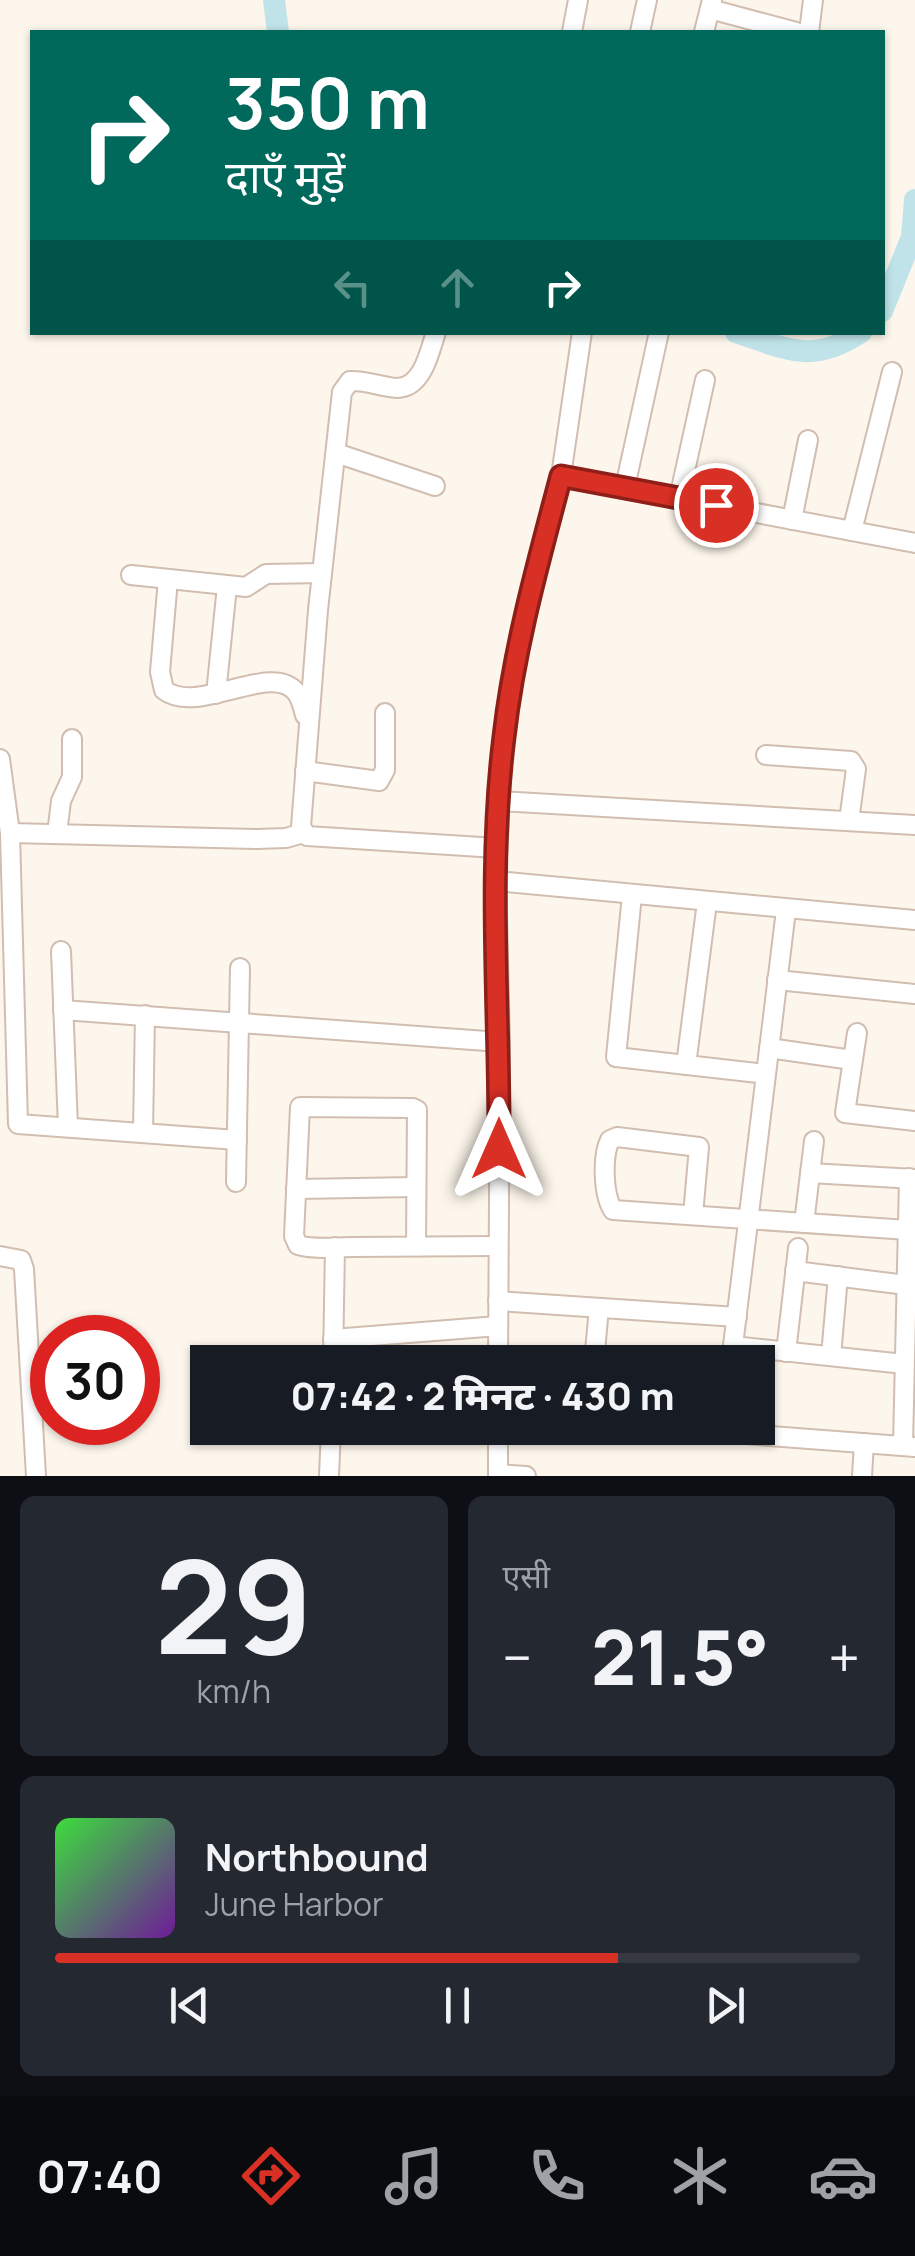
<!DOCTYPE html>
<html lang="hi">
<meta charset="utf-8">
<style>
:root{--surface:#171b24;--page:#242831;--text:#f1f3f6;--muted:#9ea1a6;--line:#363941;--accent:#d93025}
body{margin:0;font-family:Manrope,"Noto Sans Devanagari",sans-serif;background:var(--page);color:var(--text);height:100vh;display:flex;flex-direction:column;font-size:38px;white-space:nowrap}
*{box-sizing:border-box;margin:0}
p{font-size:32px;color:var(--muted)}
.icon{flex:none;width:55px;height:55px;fill:none;stroke:currentColor;stroke-width:2;stroke-linecap:round;stroke-linejoin:round}
.map{position:relative;height:1476px;overflow:hidden}
.panel{display:flex;flex-direction:column;gap:20px;padding:20px;background:#0d0f14;flex:1}
.panel>*{flex:none}
.banner{position:absolute;left:30px;top:30px;width:855px;height:305px;border-radius:0px;box-shadow:0 2px 8px #0004;background:#00695c;color:#fff;overflow:hidden}
.speed{position:absolute;left:30px;top:1315px;display:flex;gap:20px;font-size:50px;font-weight:700;text-align:center}
.speed>*{display:grid;place-content:center;width:130px;height:130px;border-radius:50%;background:var(--surface);box-shadow:0 2px 8px #0004;line-height:1}
.speed .limit{border:15px solid #d22;background:#fff;color:#111}
.pin{position:absolute;display:grid;place-items:center;width:85px;height:85px;color:#fff;margin:-42px;border:5px solid #fff;border-radius:50%;box-shadow:0 2px 10px #0007}
.me{position:absolute;width:110px;margin:-55px;rotate:0deg;stroke-linejoin:round;filter:drop-shadow(0 0 8px #0008)}
.turn{display:flex;align-items:center;gap:35px;height:210px;padding:0 30px;font-size:45px}
.turn .icon{width:130px;height:130px;stroke-width:2.5}
.turn b{display:block;font-size:70px;line-height:85px}
.lanes{display:flex;align-items:center;height:95px;padding:0 30px;background:#0003;justify-content:center;gap:50px;direction:ltr}
.lanes .off{opacity:.35}
.big{font-size:75px;font-weight:800;line-height:1.1}
.panel .card{flex:1;display:flex;flex-direction:column;justify-content:center;gap:15px;min-width:0;padding:0 35px;border-radius:15px;background:var(--page)}
.panel .dial{align-items:center;gap:0}
.dial b{font-size:130px;line-height:1}
.song{display:flex;align-items:center;gap:30px}
.cover{width:120px;height:120px;border-radius:15px;background:linear-gradient(135deg,hsl(120 70% 55%),hsl(280 70% 35%))}
.played{height:10px;border-radius:5px;background:linear-gradient(90deg,var(--accent) 70%,var(--line) 70%)}
.keys{display:flex;justify-content:space-around;direction:ltr}
.heat{display:flex;justify-content:space-between;align-items:center;font-size:55px;direction:ltr}
.panel .tiles{flex:1;display:grid;gap:20px;grid-template-columns:1fr 1fr}
.card:last-child{grid-column:span 2}
.trip{position:absolute;left:190px;top:1345px;width:585px;height:100px;border-radius:0px;background:var(--surface);box-shadow:0 2px 8px #0004;font-weight:800;line-height:100px;text-align:center}
.tab-bar{display:flex;height:160px;justify-content:space-around;align-items:center;background:#090b0e;color:var(--muted)}
.tab-bar .icon{width:70px;height:70px}
.tab-bar .selected{color:var(--accent)}
.tab-bar b{font-size:45px;color:var(--text)}
.map>svg:first-child{display:block}
.lines{fill:none;stroke-linecap:round;stroke-linejoin:round}
.river{stroke:#bfe3e8;stroke-width:22}
.minor-casing{stroke:#d1beb0;stroke-width:22}
.minor{stroke:#fff;stroke-width:18}
.route-casing{stroke:#8d1f18;stroke-width:25}
.route{stroke:#d93025;stroke-width:18}
</style>
<div class="map">
<svg width="915" height="1476" viewBox="0 0 915 1476">
<rect width="100%" height="100%" fill="#fdf6ec"/>
<g class="lines">
<g class="river">
<path d="M 274,0 L 278,32"/>
<path d="M 882,311 L 912,237 L 915,200"/>
<path d="M 736,332 C 787,349 812,365 861,332"/>
</g>
<defs>
<g id="minor">
<path d="M 710,9 L 796,32"/>
<path d="M 572,32 L 578,0"/>
<path d="M 640,32 L 647,0"/>
<path d="M 704,32 L 712,0"/>
<path d="M 809,32 L 813,0"/>
<path d="M 436,332 C 430,350 423,388 397,388 C 381,387 366,380 350,381 L 342,392 L 318,610 L 301,827 L 307,836 L 497,848"/>
<path d="M 336,453 L 435,486"/>
<path d="M 561,476 L 915,543"/>
<path d="M 625,487 L 659,332"/>
<path d="M 679,498 L 705,380"/>
<path d="M 792,520 L 808,440"/>
<path d="M 852,531 L 892,372"/>
<path d="M 131,575 L 246,587 L 266,574 L 322,573"/>
<path d="M 168,579 L 160,672 L 164,690 C 198,716 271,661 296,692 C 301,698 303,707 305,715"/>
<path d="M 216,694 L 227,586"/>
<path d="M 766,755 L 851,761 L 856,769 L 849,821"/>
<path d="M 0,759 L 10,833 L 18,1124 L 237,1140"/>
<path d="M 305,771 L 379,781 L 385,770 L 385,713"/>
<path d="M 499,801 L 915,825"/>
<path d="M 10,833 L 257,839 L 286,838 L 303,833"/>
<path d="M 57,834 L 61,801 L 72,777 L 72,739"/>
<path d="M 496,881 L 915,920"/>
<path d="M 632,895 L 616,1057 L 766,1074"/>
<path d="M 61,951 L 68,1127"/>
<path d="M 777,980 L 915,994"/>
<path d="M 63,1010 L 500,1042"/>
<path d="M 857,1033 L 845,1113 L 915,1121"/>
<path d="M 769,1048 L 852,1060"/>
<path d="M 686,1065 L 707,902"/>
<path d="M 143,1132 L 145,1015"/>
<path d="M 810,1173 L 915,1179"/>
<path d="M 236,1182 L 240,968"/>
<path d="M 296,1189 L 416,1187"/>
<path d="M 693,1215 L 699,1147 L 617,1137 L 610,1140 C 602,1156 603,1195 613,1210 L 908,1230"/>
<path d="M 804,1223 L 814,1141"/>
<path d="M 416,1247 L 417,1110 L 413,1108 L 300,1107 L 294,1236 L 298,1245 C 314,1250 336,1247 353,1247 C 402,1247 450,1246 498,1246"/>
<path d="M 0,1256 L 21,1260 L 24,1269 L 36,1476"/>
<path d="M 795,1271 L 906,1285"/>
<path d="M 498,1301 L 737,1317"/>
<path d="M 333,1339 L 498,1326"/>
<path d="M 733,1346 L 904,1364"/>
<path d="M 786,1352 L 798,1248"/>
<path d="M 831,1356 L 838,1276"/>
<path d="M 333,1362 L 335,1247"/>
<path d="M 498,1362 L 500,1042 L 496,877 L 503,740 L 519,637 L 561,476 L 582,332"/>
<path d="M 594,1362 L 599,1308"/>
<path d="M 731,1362 L 786,910"/>
<path d="M 498,1428 L 498,1476"/>
<path d="M 665,1428 L 915,1447"/>
<path d="M 903,1446 L 909,1178"/>
<path d="M 498,1474 L 526,1476"/>
<path d="M 329,1476 L 331,1428"/>
<path d="M 862,1476 L 864,1443"/>
</g>
</defs>
<use href="#minor" class="minor-casing"/>
<use href="#minor" class="minor"/>
</g>
<g class="lines">
<defs>
<path id="route" d="M 499,1149 C 500,1013 487,873 504,737 C 514,648 538,563 561,476 L 716,505"/>
</defs>
<use href="#route" class="route-casing"/>
<use href="#route" class="route"/>
</g>
</svg>
<div class="speed"><div class="limit">30</div></div>
<div class="pin" style="left:716px;top:505px;background:#d93025"><svg class="icon" aria-label="arrive" viewBox="0 0 24 24"><path d="M6 21V4h12l-3 4 3 4H6"/></svg></div>
<svg class="me" style="left:499px;top:1149px" viewBox="-20 -20 40 40"><path d="M0-17L14 15 0 8-14 15z" fill="#d93025" stroke="#fff" stroke-width="4"/></svg>
<div class="trip">07:42 · 2 मिनट · 430 m</div>
<div class="banner">
<div class="turn"><svg class="icon" aria-label="right" viewBox="0 0 24 24"><path d="M7 20v-9h11M14 6l5 5-5 5"/></svg><div><b>350 m</b>दाएँ मुड़ें</div></div>
<div class="lanes"><svg class="icon off" aria-label="left" viewBox="0 0 24 24"><path d="M17 20v-9H6M10 6l-5 5 5 5"/></svg><svg class="icon off" aria-label="ahead" viewBox="0 0 24 24"><path d="M12 20V5M6 11l6-6 6 6"/></svg><svg class="icon" aria-label="right" viewBox="0 0 24 24"><path d="M7 20v-9h11M14 6l5 5-5 5"/></svg></div>
</div>
</div>
<section class="panel">
<div class="tiles">
<div class="card dial"><b>29</b><p>km/h</p></div>
<div class="card"><p>एसी</p>
<div class="heat"><a>−</a><b class="big">21.5°</b><a>+</a></div>
</div>
<div class="card">
<div class="song"><i class="cover"></i><div><b>Northbound</b><p>June Harbor</p></div></div>
<div class="played"></div>
<div class="keys"><svg class="icon" aria-label="previous" viewBox="0 0 24 24"><path d="M18 5L8 12l10 7zM5 5v14"/></svg><svg class="icon" aria-label="pause" viewBox="0 0 24 24"><path d="M8 5v14M16 5v14"/></svg><svg class="icon" aria-label="next" viewBox="0 0 24 24"><path d="M6 5l10 7-10 7zM19 5v14"/></svg></div>
</div>
</div>
</section>
<nav class="tab-bar">
<b>07:40</b>
<svg class="icon selected" aria-label="directions" viewBox="0 0 24 24"><path d="M12 3l9 9-9 9-9-9zM9 14v-3h6M13 9l2 2-2 2"/></svg>
<svg class="icon" aria-label="music" viewBox="0 0 24 24"><path d="M9 18V5l10-2v13"/><circle cx="6" cy="18" r="3"/><circle cx="16" cy="16" r="3"/></svg>
<svg class="icon" aria-label="phone" viewBox="0 0 24 24"><path d="M5 4h4l2 5-3 2q2 4 5 5l2-3 5 2v4C11 20 4 13 5 4z"/></svg>
<svg class="icon" aria-label="climate" viewBox="0 0 24 24"><path d="M12 3v18M4 7l16 10M4 17L20 7"/></svg>
<svg class="icon" aria-label="car" viewBox="0 0 24 24"><path d="M5 17H2v-5l4-1 3-4h7l3 4 3 1v5h-3M9 17h6M6 11h13"/><circle cx="7" cy="17" r="2"/><circle cx="17" cy="17" r="2"/></svg>
</nav>
